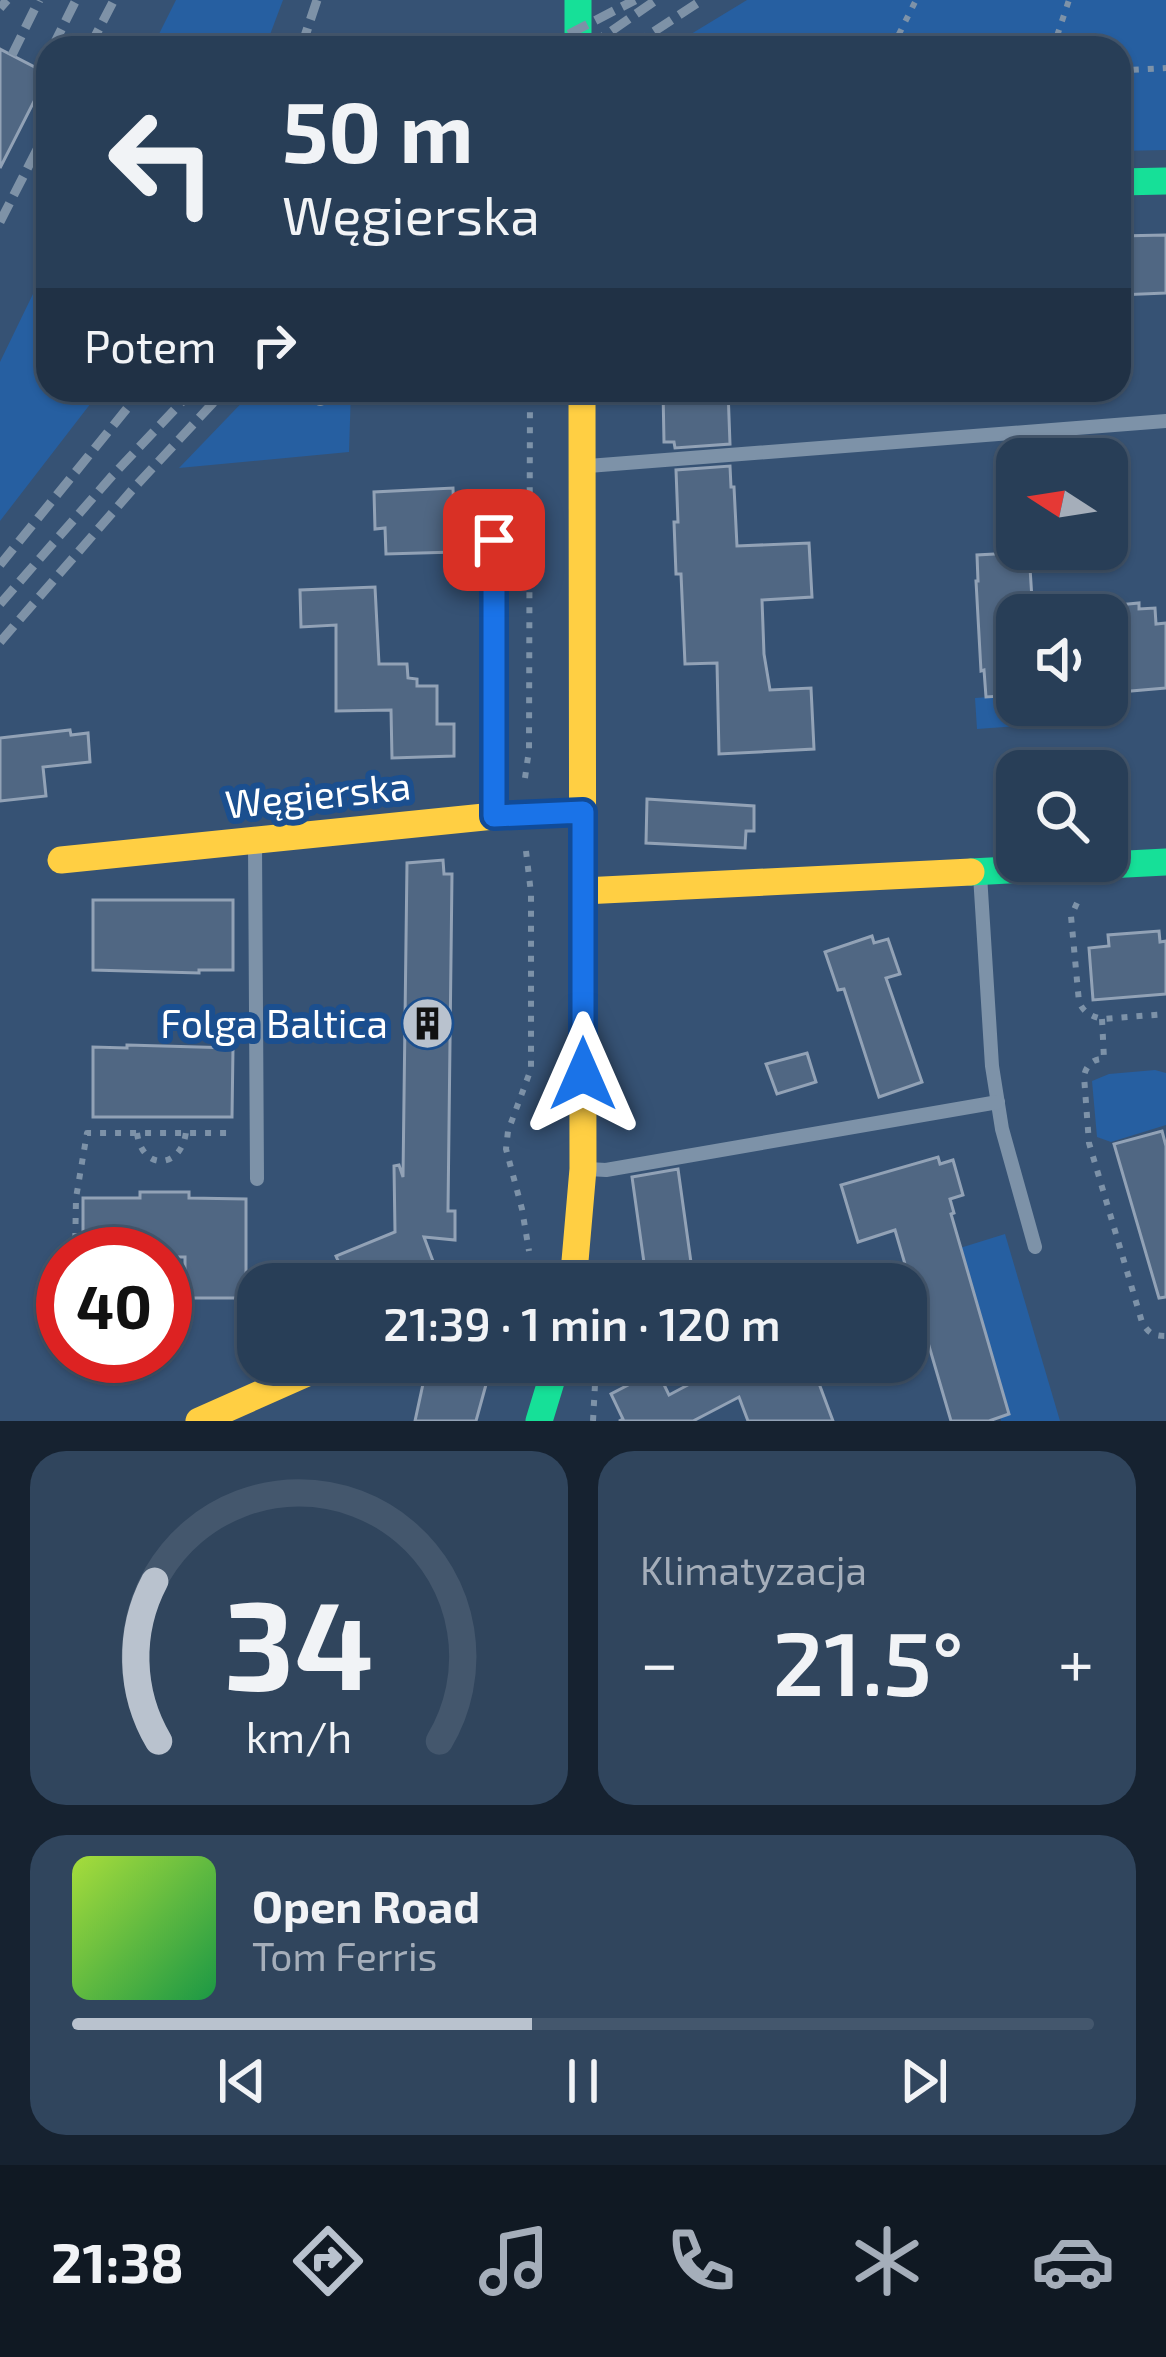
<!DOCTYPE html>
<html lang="pl">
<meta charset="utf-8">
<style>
:root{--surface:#283e57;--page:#30455d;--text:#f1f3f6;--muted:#a5aeba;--line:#44576d;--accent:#b9c2ce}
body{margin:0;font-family:"Exo 2",sans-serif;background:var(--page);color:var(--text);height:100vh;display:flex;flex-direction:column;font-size:45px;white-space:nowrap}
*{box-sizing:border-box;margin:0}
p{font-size:39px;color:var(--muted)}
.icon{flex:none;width:66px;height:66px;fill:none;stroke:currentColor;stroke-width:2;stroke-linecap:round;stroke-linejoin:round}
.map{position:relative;height:1421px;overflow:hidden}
.panel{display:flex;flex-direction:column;gap:30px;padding:30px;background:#162230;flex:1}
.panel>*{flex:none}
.hud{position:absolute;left:36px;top:36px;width:1095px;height:366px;border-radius:36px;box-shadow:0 3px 9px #0004,0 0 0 3px var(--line);background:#283e57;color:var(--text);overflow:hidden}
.needle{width:78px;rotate:282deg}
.controls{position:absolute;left:996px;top:438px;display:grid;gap:24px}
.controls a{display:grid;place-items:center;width:132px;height:132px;border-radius:24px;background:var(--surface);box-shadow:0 3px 9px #0004,0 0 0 3px var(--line);font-size:60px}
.speed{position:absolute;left:36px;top:1227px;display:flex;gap:24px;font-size:60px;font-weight:700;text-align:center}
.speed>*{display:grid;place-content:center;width:156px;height:156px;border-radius:50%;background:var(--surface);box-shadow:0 3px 9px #0004,0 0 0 3px var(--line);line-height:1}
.speed .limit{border:18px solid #d22;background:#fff;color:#111}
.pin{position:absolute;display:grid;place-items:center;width:102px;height:102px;color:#fff;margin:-51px;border-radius:24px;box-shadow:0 6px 18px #0006}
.me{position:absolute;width:132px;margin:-66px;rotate:0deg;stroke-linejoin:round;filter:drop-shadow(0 0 9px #0008)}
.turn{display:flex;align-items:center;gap:42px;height:252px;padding:0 48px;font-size:54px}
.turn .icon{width:156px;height:156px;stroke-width:2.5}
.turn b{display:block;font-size:84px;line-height:102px}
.then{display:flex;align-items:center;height:114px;padding:0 48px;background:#0003;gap:24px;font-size:45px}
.big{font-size:90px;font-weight:600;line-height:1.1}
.panel .card{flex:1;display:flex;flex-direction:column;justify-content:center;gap:18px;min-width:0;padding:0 42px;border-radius:36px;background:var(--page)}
.panel .dial{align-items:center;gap:0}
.dial svg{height:312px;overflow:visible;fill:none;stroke:var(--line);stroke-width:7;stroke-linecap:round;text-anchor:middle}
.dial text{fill:var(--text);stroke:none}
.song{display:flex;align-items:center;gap:36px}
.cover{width:144px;height:144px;border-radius:18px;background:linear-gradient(135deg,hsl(80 70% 55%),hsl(140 70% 35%))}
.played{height:12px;border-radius:6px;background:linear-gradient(90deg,var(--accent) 45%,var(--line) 45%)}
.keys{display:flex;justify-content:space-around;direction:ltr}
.heat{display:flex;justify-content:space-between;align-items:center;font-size:66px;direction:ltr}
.panel .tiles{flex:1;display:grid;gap:30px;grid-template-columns:1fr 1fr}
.card:last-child{grid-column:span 2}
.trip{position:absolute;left:237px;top:1263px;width:690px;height:120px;border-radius:36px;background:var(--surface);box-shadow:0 3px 9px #0004,0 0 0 3px var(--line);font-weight:600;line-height:120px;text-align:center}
.menu{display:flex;height:192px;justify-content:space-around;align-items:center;background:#101923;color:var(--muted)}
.menu .icon{width:84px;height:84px}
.menu .on{color:var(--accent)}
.menu b{font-size:54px;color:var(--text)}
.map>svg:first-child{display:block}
.green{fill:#265fa1}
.building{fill:#506783;stroke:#92a2b6;stroke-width:3}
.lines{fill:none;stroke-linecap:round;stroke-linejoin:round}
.path{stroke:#7d92a8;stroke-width:6;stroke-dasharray:6 9;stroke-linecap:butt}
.lane{stroke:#7d92a8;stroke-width:14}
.street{stroke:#7d92a8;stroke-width:27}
.fast{stroke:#16e098;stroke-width:27}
.slow{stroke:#ffcf43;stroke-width:27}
.rail{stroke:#7e92a7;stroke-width:9;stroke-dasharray:21 9;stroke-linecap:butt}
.route-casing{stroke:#114b97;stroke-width:30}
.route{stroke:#1a73e8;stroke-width:21}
.labels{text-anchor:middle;stroke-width:12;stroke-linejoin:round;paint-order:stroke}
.street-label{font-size:39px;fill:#fff;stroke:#1b4f8f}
.poi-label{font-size:39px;fill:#fff;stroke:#1b4f8f;text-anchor:end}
</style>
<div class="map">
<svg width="1166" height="1421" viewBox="0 0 1166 1421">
<rect width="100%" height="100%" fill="#365274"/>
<g class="green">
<path d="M 176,0 L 283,0 L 265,48 L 152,48 Z"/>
<path d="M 747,0 L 1166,0 L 1166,150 L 1119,151 L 1119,48 L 668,48 Z"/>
<path d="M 48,263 L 48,390 L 101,390 L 0,521 L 0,362 Z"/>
<path d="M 254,390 L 351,390 L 349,452 L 179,468 Z"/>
<path d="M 1017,695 L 1017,705 L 1056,705 L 1058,723 L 977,729 L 975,698 Z"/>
<path d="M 1155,1070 L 1166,1073 L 1166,1125 L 1111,1142 L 1097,1137 L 1092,1081 L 1109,1074 Z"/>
<path d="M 1005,1234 L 1060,1421 L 1001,1421 L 1000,1417 L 1009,1413 L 960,1248 Z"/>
</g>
<g class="building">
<path d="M 0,49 L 48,74 L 0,168 Z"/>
<path d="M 1166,235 L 1166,293 L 1119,295 L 1119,236 Z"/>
<path d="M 663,390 L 728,390 L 730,444 L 675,448 L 674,442 L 664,442 Z"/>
<path d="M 730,466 L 731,487 L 734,487 L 737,546 L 809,543 L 812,597 L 762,600 L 764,654 L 770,690 L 811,688 L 814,749 L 719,754 L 717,663 L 685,664 L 681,574 L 676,574 L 674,522 L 678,522 L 676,470 Z"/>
<path d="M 453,488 L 455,552 L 386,554 L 385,528 L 375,529 L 374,492 Z"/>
<path d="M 1029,552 L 1033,615 L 1017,615 L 1017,695 L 986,697 L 984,670 L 981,671 L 976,581 L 978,581 L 977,555 Z"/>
<path d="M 375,587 L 379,664 L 407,664 L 408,678 L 417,679 L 417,686 L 437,686 L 437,724 L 454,724 L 454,756 L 392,758 L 391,710 L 336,711 L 336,625 L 301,627 L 300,590 Z"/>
<path d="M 1139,603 L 1139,609 L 1155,608 L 1156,624 L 1166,623 L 1166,688 L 1107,693 L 1107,606 Z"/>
<path d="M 70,730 L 71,735 L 88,733 L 90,762 L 43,767 L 46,796 L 0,801 L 0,738 Z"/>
<path d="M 647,799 L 754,806 L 754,831 L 746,831 L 745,848 L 646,843 Z"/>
<path d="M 443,860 L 444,874 L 452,874 L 448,1211 L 455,1211 L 455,1240 L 424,1237 L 437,1272 L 409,1284 L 348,1284 L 336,1256 L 395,1232 L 394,1166 L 399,1165 L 403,1177 L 407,863 Z"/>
<path d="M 93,900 L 233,900 L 233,970 L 199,970 L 199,973 L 93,970 Z"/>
<path d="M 1159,931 L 1160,942 L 1166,941 L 1166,994 L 1093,1000 L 1089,948 L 1109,946 L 1108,935 Z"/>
<path d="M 872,936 L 874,943 L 888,939 L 900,974 L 886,978 L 922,1082 L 879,1097 L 844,989 L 838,990 L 825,952 Z"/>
<path d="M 127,1045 L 233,1048 L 232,1117 L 93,1117 L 93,1047 L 127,1048 Z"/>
<path d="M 807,1053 L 816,1082 L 777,1094 L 766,1064 Z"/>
<path d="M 1162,1131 L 1166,1146 L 1166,1297 L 1159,1298 L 1114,1144 Z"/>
<path d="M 938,1157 L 940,1164 L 953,1160 L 963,1195 L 950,1199 L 954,1213 L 951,1214 L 1009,1414 L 989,1421 L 951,1421 L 895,1230 L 858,1242 L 841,1185 Z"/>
<path d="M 678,1169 L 694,1284 L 647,1284 L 632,1177 Z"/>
<path d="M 140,1192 L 189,1192 L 189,1198 L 246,1199 L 246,1298 L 185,1298 L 185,1257 L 165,1257 L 165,1254 L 83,1254 L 83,1198 L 140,1198 Z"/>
<path d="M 475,1362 L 481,1362 L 487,1381 L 476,1421 L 415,1421 L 426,1370 L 460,1377 Z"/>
<path d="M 731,1362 L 811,1362 L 833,1421 L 748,1421 L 739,1397 L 693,1421 L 619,1421 L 623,1419 L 611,1394 L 657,1370 L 669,1395 Z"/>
</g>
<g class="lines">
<g class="path">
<path d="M 892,48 L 916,0"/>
<path d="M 1049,48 L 1057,36 L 1069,0"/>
<path d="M 1119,75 L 1129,70 L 1166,68"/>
<path d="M 525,778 L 529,750 L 530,390"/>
<path d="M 526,851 L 531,893 L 531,1069 L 508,1131 L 506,1149 L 522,1209 L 529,1251"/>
<path d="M 1077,903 L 1071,916 L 1079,1002 C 1084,1013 1091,1016 1102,1019 L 1166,1014"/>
<path d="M 1102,1019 L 1104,1059 C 1093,1058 1086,1066 1084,1076 L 1089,1143 L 1142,1322 C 1148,1333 1153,1336 1166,1336"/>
<path d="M 137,1133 C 142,1171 181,1170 186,1132"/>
<path d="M 75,1254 L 76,1198 L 87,1133 L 227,1133 L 232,1130"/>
<path d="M 110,1356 L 117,1372"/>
<path d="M 367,1372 L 387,1362"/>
<path d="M 593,1421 L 596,1366"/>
</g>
<g class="lane">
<path d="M 320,399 L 325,390"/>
<path d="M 588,466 L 1166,421"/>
<path d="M 493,497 L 494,810"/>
<path d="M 255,843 L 257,1179"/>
<path d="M 980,875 L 992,1066 L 1002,1129 L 1035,1247"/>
<path d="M 588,1169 L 606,1170 L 998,1102"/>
</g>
<path class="street" d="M 513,1284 L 533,1277 L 574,1281"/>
<g class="fast">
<path d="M 578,0 L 578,48"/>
<path d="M 1119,182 L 1166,181"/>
<path d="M 971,872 L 1166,862"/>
<path d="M 539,1421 L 557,1362"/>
</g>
<g class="slow">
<path d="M 61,860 L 494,816 L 583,812"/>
<path d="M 583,891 L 971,872"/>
<path d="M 573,1284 L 583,1169 L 582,390"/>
<path d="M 199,1421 L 332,1362"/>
</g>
<g class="rail">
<path d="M 0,8 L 7,0"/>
<path d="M 52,48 L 76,0"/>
<path d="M 89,48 L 114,0"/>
<path d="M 301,48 L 317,0"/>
<path d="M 542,48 L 635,0"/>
<path d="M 587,48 L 656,0"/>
<path d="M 629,48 L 702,0"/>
<path d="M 12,55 L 39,0"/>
<path d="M 0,222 L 48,128"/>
<path d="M 0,565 L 142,390"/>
<path d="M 0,604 L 112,476 L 193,390"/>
<path d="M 0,642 L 133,489 L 225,390"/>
</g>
</g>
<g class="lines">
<defs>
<path id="route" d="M 494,540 L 494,816 L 583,812 L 583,1074"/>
</defs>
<use href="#route" class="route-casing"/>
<use href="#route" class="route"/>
</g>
<defs>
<symbol id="building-disc" viewBox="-11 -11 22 22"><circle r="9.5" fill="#b9c2ce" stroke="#1b4f8f"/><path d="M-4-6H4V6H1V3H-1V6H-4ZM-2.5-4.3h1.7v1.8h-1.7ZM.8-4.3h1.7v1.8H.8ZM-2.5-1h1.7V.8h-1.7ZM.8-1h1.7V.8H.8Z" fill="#111"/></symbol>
</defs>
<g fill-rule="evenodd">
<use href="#building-disc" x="398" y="994" width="59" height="59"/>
</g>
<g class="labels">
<g class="street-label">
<text transform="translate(318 795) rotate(-6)" y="14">Węgierska</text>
</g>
<g class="poi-label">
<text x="388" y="1038">Folga Baltica</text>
</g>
</g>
</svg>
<div class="controls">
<a><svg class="needle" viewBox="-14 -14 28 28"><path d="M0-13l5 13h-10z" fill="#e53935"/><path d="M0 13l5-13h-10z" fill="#a5aeba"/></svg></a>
<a><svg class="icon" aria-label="sound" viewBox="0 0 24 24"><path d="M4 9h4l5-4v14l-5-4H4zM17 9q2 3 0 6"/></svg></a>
<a><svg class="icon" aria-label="search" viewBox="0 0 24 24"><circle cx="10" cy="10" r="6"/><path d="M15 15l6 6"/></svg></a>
</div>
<div class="speed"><div class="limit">40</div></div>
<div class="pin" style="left:494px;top:540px;background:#d93025"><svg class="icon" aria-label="arrive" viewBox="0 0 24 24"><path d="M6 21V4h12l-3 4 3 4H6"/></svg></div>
<svg class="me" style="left:583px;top:1074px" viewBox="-20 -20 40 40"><path d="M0-17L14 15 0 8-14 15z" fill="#1a73e8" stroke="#fff" stroke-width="4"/></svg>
<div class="trip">21:39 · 1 min · 120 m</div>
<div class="hud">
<div class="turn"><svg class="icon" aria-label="left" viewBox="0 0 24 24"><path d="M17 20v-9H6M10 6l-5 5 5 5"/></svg><div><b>50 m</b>Węgierska</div></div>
<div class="then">Potem<svg class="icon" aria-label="right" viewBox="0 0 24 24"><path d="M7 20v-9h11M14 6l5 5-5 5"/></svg></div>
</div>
</div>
<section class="panel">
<div class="tiles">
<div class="card dial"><svg viewBox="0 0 100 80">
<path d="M14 69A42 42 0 1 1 86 69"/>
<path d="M14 69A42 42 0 0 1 13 28" stroke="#b9c2ce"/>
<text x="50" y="56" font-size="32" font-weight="700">34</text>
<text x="50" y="72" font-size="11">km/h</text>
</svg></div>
<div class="card"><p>Klimatyzacja</p>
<div class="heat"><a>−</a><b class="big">21.5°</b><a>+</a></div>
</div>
<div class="card">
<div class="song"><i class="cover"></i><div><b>Open Road</b><p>Tom Ferris</p></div></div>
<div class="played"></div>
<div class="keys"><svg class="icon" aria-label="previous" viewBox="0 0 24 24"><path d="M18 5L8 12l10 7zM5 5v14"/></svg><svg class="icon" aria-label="pause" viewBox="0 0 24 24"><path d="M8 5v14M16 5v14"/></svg><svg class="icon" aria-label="next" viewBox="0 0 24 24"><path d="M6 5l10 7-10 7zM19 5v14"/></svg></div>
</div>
</div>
</section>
<nav class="menu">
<b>21:38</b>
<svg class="icon on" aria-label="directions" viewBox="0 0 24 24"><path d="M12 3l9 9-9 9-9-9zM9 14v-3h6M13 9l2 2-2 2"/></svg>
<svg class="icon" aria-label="music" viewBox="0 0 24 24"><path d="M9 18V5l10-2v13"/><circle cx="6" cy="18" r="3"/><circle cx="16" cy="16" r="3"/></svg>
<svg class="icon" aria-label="phone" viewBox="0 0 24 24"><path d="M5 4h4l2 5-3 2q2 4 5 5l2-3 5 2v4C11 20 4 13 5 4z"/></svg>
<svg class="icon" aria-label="climate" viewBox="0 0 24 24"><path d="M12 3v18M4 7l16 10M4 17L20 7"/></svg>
<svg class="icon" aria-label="car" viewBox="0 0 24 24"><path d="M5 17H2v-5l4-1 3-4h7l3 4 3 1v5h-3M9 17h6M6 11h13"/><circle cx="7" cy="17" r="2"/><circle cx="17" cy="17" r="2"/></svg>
</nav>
